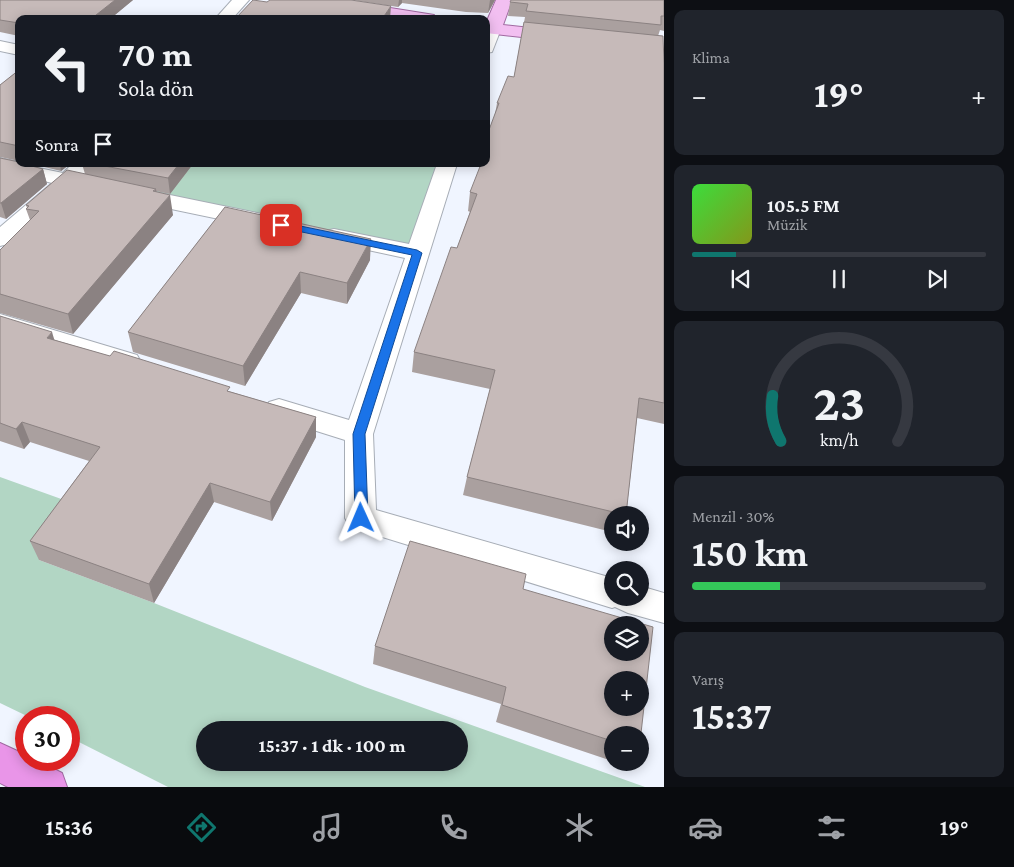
<!DOCTYPE html>
<html lang="tr">
<meta charset="utf-8">
<style>
:root{--surface:#171b24;--page:#20242c;--text:#f1f3f6;--muted:#9ea1a6;--line:#363941;--accent:#0f766e}
body{margin:0;font-family:"Crimson Pro",serif;background:var(--page);color:var(--text);height:100vh;display:flex;flex-direction:column;font-size:19px;white-space:nowrap}
*{box-sizing:border-box;margin:0}
p{font-size:16px;color:var(--muted)}
.icon{flex:none;width:28px;height:28px;fill:none;stroke:currentColor;stroke-width:2;stroke-linecap:round;stroke-linejoin:round}
.map{position:relative;flex:1;overflow:hidden}
.sheet{display:flex;flex-direction:column;gap:10px;padding:10px;background:#0d0f14;width:350px}
.sheet>*{flex:none}
.banner{position:absolute;left:15px;top:15px;width:475px;height:152px;border-radius:10px;box-shadow:0 2px 12px #0003;background:#171b24;color:var(--text);overflow:hidden}
.tools{position:absolute;left:604px;top:506px;display:grid;gap:10px}
.tools a{display:grid;place-items:center;width:45px;height:45px;border-radius:50%;background:var(--surface);box-shadow:0 2px 12px #0003;font-size:25px}
.speed{position:absolute;left:15px;top:706px;display:flex;gap:10px;font-size:25px;font-weight:700;text-align:center}
.speed>*{display:grid;place-content:center;width:65px;height:65px;border-radius:50%;background:var(--surface);box-shadow:0 2px 12px #0003;line-height:1}
.speed .limit{border:8px solid #d22;background:#fff;color:#111}
.pin{position:absolute;display:grid;place-items:center;width:42px;height:42px;color:#fff;margin:-21px;border-radius:10px;box-shadow:0 2px 8px #0006}
.me{position:absolute;width:55px;margin:-28px;rotate:359deg;stroke-linejoin:round;filter:drop-shadow(0 0 4px #0008)}
.turn{display:flex;align-items:center;gap:18px;height:105px;padding:0 20px;font-size:22px}
.turn .icon{width:65px;height:65px;stroke-width:2.5}
.turn b{display:block;font-size:35px;line-height:42px}
.then{display:flex;align-items:center;height:48px;padding:0 20px;background:#0003;gap:10px;font-size:19px}
.big{font-size:38px;font-weight:700;line-height:1.1}
.sheet .tile{flex:1;display:flex;flex-direction:column;justify-content:center;gap:8px;min-width:0;padding:0 18px;border-radius:10px;background:var(--page)}
.sheet .dial{align-items:center;gap:0}
.dial svg{height:130px;overflow:visible;fill:none;stroke:var(--line);stroke-width:7;stroke-linecap:round;text-anchor:middle}
.dial text{fill:var(--text);stroke:none}
.song{display:flex;align-items:center;gap:15px}
.cover{width:60px;height:60px;border-radius:8px;background:linear-gradient(135deg,hsl(120 70% 55%),hsl(70 70% 35%))}
.played{height:5px;border-radius:2px;background:linear-gradient(90deg,var(--accent) 15%,var(--line) 15%)}
.keys{display:flex;justify-content:space-around;direction:ltr}
.heat{display:flex;justify-content:space-between;align-items:center;font-size:28px;direction:ltr}
.charge{height:8px;border-radius:4px;background:linear-gradient(90deg,#34c759 30%,var(--line) 0)}
.trip{position:absolute;left:196px;top:721px;width:272px;height:50px;border-radius:25px;background:var(--surface);box-shadow:0 2px 12px #0003;font-weight:700;line-height:50px;text-align:center}
.tab-bar{display:flex;height:80px;justify-content:space-around;align-items:center;background:#090b0e;color:var(--muted)}
.tab-bar .icon{width:35px;height:35px}
.tab-bar .current{color:var(--accent)}
.tab-bar b{font-size:22px;color:var(--text)}
main{display:flex;flex:1;min-height:0}
.map>svg:first-child{display:block}
.green{fill:#b2d6c4;fill-rule:evenodd}
.lines{fill:none;stroke-linecap:round;stroke-linejoin:round}
.minor-casing{stroke:#a7adb6;stroke-width:2}
.major-casing{stroke:#a06aa1;stroke-width:2}
.highway-casing{stroke:#a06aa1;stroke-width:2}
.minor{fill:#fff;fill-rule:evenodd}
.major{fill:#f2bff1;fill-rule:evenodd}
.highway{fill:#e995e8;fill-rule:evenodd}
.wall{fill:#aaa09f}
.shaded-wall{fill:#8b8282}
.building{fill:#c6bab9;stroke:#8b8282;fill-rule:evenodd}
.route{fill:#1a73e8;stroke:#114b97}
</style>
<main>
<div class="map">
<svg width="664" height="787" viewBox="0 0 664 787">
<rect width="100%" height="100%" fill="#f0f5ff"/>
<g class="green">
<path d="M 83,164 L 447,164 L 417,253 L 67,181 Z"/>
<path d="M 0,477 L 78,505 L 39,560 L 154,603 L 365,687 L 645,787 L 168,787 L 69,737 L 69,718 L 29,717 L 0,703 ZM 205,730 L 460,730 L 460,762 L 205,762 Z"/>
</g>
<g class="lines">
<defs>
<g id="minor">
<path d="M 232,0 L 249,0 L 232,19 L 215,19 Z"/>
<path d="M 493,24 L 499,25 L 501,29 L 492,52 L 486,53 L 486,26 Z"/>
<path d="M 0,41 L 19,45 L 19,55 L 0,51 Z"/>
<path d="M 0,158 L 19,162 L 19,164 L 63,173 L 72,164 L 93,164 L 82,177 L 101,181 L 104,186 L 101,191 L 93,192 L 72,188 L 8,244 L 0,246 L 0,227 L 52,183 L 0,170 Z"/>
<path d="M 437,164 L 457,164 L 373,434 L 376,510 L 612,578 L 612,598 L 640,598 L 640,586 L 664,593 L 664,623 L 628,613 L 615,607 L 612,608 L 350,527 L 345,518 L 345,440 L 269,416 L 265,409 L 269,402 L 279,399 L 349,420 L 405,258 L 326,241 L 323,236 L 326,231 L 334,229 L 409,244 Z"/>
<path d="M 136,188 L 257,213 L 265,215 L 268,220 L 265,225 L 257,227 L 128,200 L 125,195 L 128,190 Z"/>
<path d="M 0,314 L 137,355 L 141,362 L 137,369 L 128,371 L 0,332 Z"/>
</g>
<g id="major">
<path d="M 301,0 L 340,0 L 428,14 L 434,15 L 436,19 L 395,19 L 309,5 L 303,3 Z"/>
<path d="M 496,0 L 512,0 L 503,25 L 558,31 L 564,32 L 567,36 L 564,40 L 558,41 L 486,33 L 486,23 Z"/>
</g>
<path id="highway" d="M 0,743 L 26,755 L 26,760 L 36,760 L 62,773 L 67,787 L 8,787 L 0,783 Z"/>
</defs>
<use href="#minor" class="minor-casing"/>
<use href="#major" class="major-casing"/>
<use href="#highway" class="highway-casing"/>
<use href="#minor" class="minor"/>
<use href="#major" class="major"/>
<use href="#highway" class="highway"/>
</g>
<g class="wall">
<path d="M 0,0 L 133,0 L 110,19 L 19,19 L 19,36 L 0,32 Z"/>
<path d="M 352,0 L 495,0 L 488,13 L 466,12 L 402,3 L 398,7 Z"/>
<path d="M 664,0 L 664,31 L 660,30 L 658,36 L 664,63 L 664,424 L 637,418 L 626,515 L 612,515 L 612,532 L 463,495 L 467,477 L 490,389 L 412,372 L 414,352 L 457,248 L 470,212 L 468,211 L 470,192 L 486,164 L 497,103 L 514,77 L 525,17 L 508,16 L 510,2 Z"/>
<path d="M 19,70 L 19,161 L 0,157 L 0,85 Z"/>
<path d="M 0,158 L 43,169 L 47,184 L 6,219 L 0,217 Z"/>
<path d="M 32,164 L 70,164 L 61,171 Z"/>
<path d="M 82,164 L 193,164 L 170,194 L 156,191 L 173,215 L 73,334 L 0,313 L 0,250 L 30,220 L 26,209 L 27,208 L 26,205 L 85,174 Z"/>
<path d="M 225,207 L 370,260 L 347,304 L 301,293 L 245,386 L 133,352 L 128,332 Z"/>
<path d="M 0,316 L 55,340 L 316,417 L 316,437 L 272,521 L 214,502 L 154,603 L 39,560 L 30,541 L 89,461 L 30,442 L 24,449 L 0,441 Z"/>
<path d="M 523,589 L 612,735 L 612,761 L 496,722 L 501,704 L 373,664 L 375,646 Z"/>
<path d="M 618,762 L 631,762 L 629,766 Z"/>
</g>
<g class="shaded-wall">
<path d="M 115,0 L 133,0 L 110,19 L 91,19 Z"/>
<path d="M 399,0 L 402,0 L 402,3 L 398,7 Z"/>
<path d="M 490,0 L 495,0 L 488,13 Z"/>
<path d="M 391,6 L 390,19 L 382,19 Z"/>
<path d="M 60,164 L 70,164 L 61,171 Z"/>
<path d="M 179,164 L 193,164 L 170,194 L 168,178 Z"/>
<path d="M 43,169 L 47,184 L 6,219 L 1,203 Z"/>
<path d="M 156,189 L 159,208 L 170,195 L 173,215 L 73,334 L 68,314 Z"/>
<path d="M 371,239 L 370,260 L 347,304 L 347,283 Z"/>
<path d="M 300,272 L 301,293 L 245,386 L 243,366 Z"/>
<path d="M 52,332 L 58,352 L 47,338 Z"/>
<path d="M 316,417 L 316,437 L 272,521 L 270,502 Z"/>
<path d="M 22,422 L 30,442 L 24,449 L 16,429 Z"/>
<path d="M 210,483 L 214,502 L 154,603 L 149,584 Z"/>
</g>
<g class="building">
<path d="M 0,0 L 115,0 L 91,19 L 19,19 L 19,23 L 0,20 Z"/>
<path d="M 253,0 L 267,2 L 270,0 L 351,0 L 391,6 L 382,19 L 235,19 Z"/>
<path d="M 511,0 L 664,0 L 664,16 L 661,16 L 661,25 L 526,11 L 528,4 L 510,2 Z"/>
<path d="M 524,22 L 663,36 L 664,63 L 664,403 L 639,398 L 626,515 L 467,477 L 495,370 L 414,352 L 451,247 L 457,248 L 477,194 L 470,192 L 481,164 L 486,164 L 486,138 L 499,103 L 497,103 L 508,76 L 514,77 Z"/>
<path d="M 19,70 L 19,146 L 0,142 L 0,85 Z"/>
<path d="M 0,158 L 19,162 L 19,164 L 24,164 L 43,169 L 1,203 L 0,203 Z"/>
<path d="M 94,164 L 179,164 L 168,178 Z"/>
<path d="M 67,170 L 156,189 L 153,191 L 170,195 L 68,314 L 0,294 L 0,250 L 39,211 L 26,209 L 29,206 L 26,205 Z"/>
<path d="M 225,207 L 371,239 L 347,283 L 300,272 L 243,366 L 128,332 Z"/>
<path d="M 0,316 L 52,332 L 47,338 L 110,356 L 114,351 L 230,387 L 227,391 L 316,417 L 270,502 L 210,483 L 149,584 L 30,541 L 100,447 L 22,422 L 16,429 L 0,423 Z"/>
<path d="M 410,541 L 526,574 L 523,589 L 653,627 L 640,742 L 640,735 L 612,735 L 612,741 L 502,705 L 506,687 L 375,646 ZM 612,625 L 640,625 L 640,652 L 612,652 ZM 612,680 L 640,680 L 640,708 L 612,708 Z"/>
</g>
<path class="route" d="M 281,222 L 417,250 L 422,253 L 365,434 L 368,518 L 366,522 L 361,523 L 357,522 L 355,518 L 353,434 L 412,255 L 278,227 L 278,223 Z"/>
</svg>
<div class="tools">
<a><svg class="icon" aria-label="sound" viewBox="0 0 24 24"><path d="M4 9h4l5-4v14l-5-4H4zM17 9q2 3 0 6"/></svg></a>
<a><svg class="icon" aria-label="search" viewBox="0 0 24 24"><circle cx="10" cy="10" r="6"/><path d="M15 15l6 6"/></svg></a>
<a><svg class="icon" aria-label="layers" viewBox="0 0 24 24"><path d="M12 4l9 5-9 5-9-5zM3 14l9 5 9-5"/></svg></a>
<a>+</a>
<a>−</a>
</div>
<div class="speed"><div class="limit">30</div></div>
<div class="pin" style="left:281px;top:225px;background:#d93025"><svg class="icon" aria-label="arrive" viewBox="0 0 24 24"><path d="M6 21V4h12l-3 4 3 4H6"/></svg></div>
<svg class="me" style="left:361px;top:518px" viewBox="-20 -20 40 40"><path d="M0-17L14 15 0 8-14 15z" fill="#1a73e8" stroke="#fff" stroke-width="4"/></svg>
<div class="trip">15:37 · 1 dk · 100 m</div>
<div class="banner">
<div class="turn"><svg class="icon" aria-label="left" viewBox="0 0 24 24"><path d="M17 20v-9H6M10 6l-5 5 5 5"/></svg><div><b>70 m</b>Sola dön</div></div>
<div class="then">Sonra<svg class="icon" aria-label="arrive" viewBox="0 0 24 24"><path d="M6 21V4h12l-3 4 3 4H6"/></svg></div>
</div>
</div>
<section class="sheet">
<div class="tile"><p>Klima</p>
<div class="heat"><a>−</a><b class="big">19°</b><a>+</a></div>
</div>
<div class="tile">
<div class="song"><i class="cover"></i><div><b>105.5 FM</b><p>Müzik</p></div></div>
<div class="played"></div>
<div class="keys"><svg class="icon" aria-label="previous" viewBox="0 0 24 24"><path d="M18 5L8 12l10 7zM5 5v14"/></svg><svg class="icon" aria-label="pause" viewBox="0 0 24 24"><path d="M8 5v14M16 5v14"/></svg><svg class="icon" aria-label="next" viewBox="0 0 24 24"><path d="M6 5l10 7-10 7zM19 5v14"/></svg></div>
</div>
<div class="tile dial"><svg viewBox="0 0 100 80">
<path d="M14 69A42 42 0 1 1 86 69"/>
<path d="M14 69A42 42 0 0 1 9 41" stroke="#0f766e"/>
<text x="50" y="56" font-size="32" font-weight="700">23</text>
<text x="50" y="72" font-size="11">km/h</text>
</svg></div>
<div class="tile"><p>Menzil · 30%</p><b class="big">150 km</b><div class="charge"></div></div>
<div class="tile"><p>Varış</p><b class="big">15:37</b></div>
</section>
</main>
<nav class="tab-bar">
<b>15:36</b>
<svg class="icon current" aria-label="directions" viewBox="0 0 24 24"><path d="M12 3l9 9-9 9-9-9zM9 14v-3h6M13 9l2 2-2 2"/></svg>
<svg class="icon" aria-label="music" viewBox="0 0 24 24"><path d="M9 18V5l10-2v13"/><circle cx="6" cy="18" r="3"/><circle cx="16" cy="16" r="3"/></svg>
<svg class="icon" aria-label="phone" viewBox="0 0 24 24"><path d="M5 4h4l2 5-3 2q2 4 5 5l2-3 5 2v4C11 20 4 13 5 4z"/></svg>
<svg class="icon" aria-label="climate" viewBox="0 0 24 24"><path d="M12 3v18M4 7l16 10M4 17L20 7"/></svg>
<svg class="icon" aria-label="car" viewBox="0 0 24 24"><path d="M5 17H2v-5l4-1 3-4h7l3 4 3 1v5h-3M9 17h6M6 11h13"/><circle cx="7" cy="17" r="2"/><circle cx="17" cy="17" r="2"/></svg>
<svg class="icon" aria-label="filters" viewBox="0 0 24 24"><path d="M4 7h16M4 17h16"/><circle cx="9" cy="7" r="2"/><circle cx="15" cy="17" r="2"/></svg>
<b>19°</b>
</nav>
